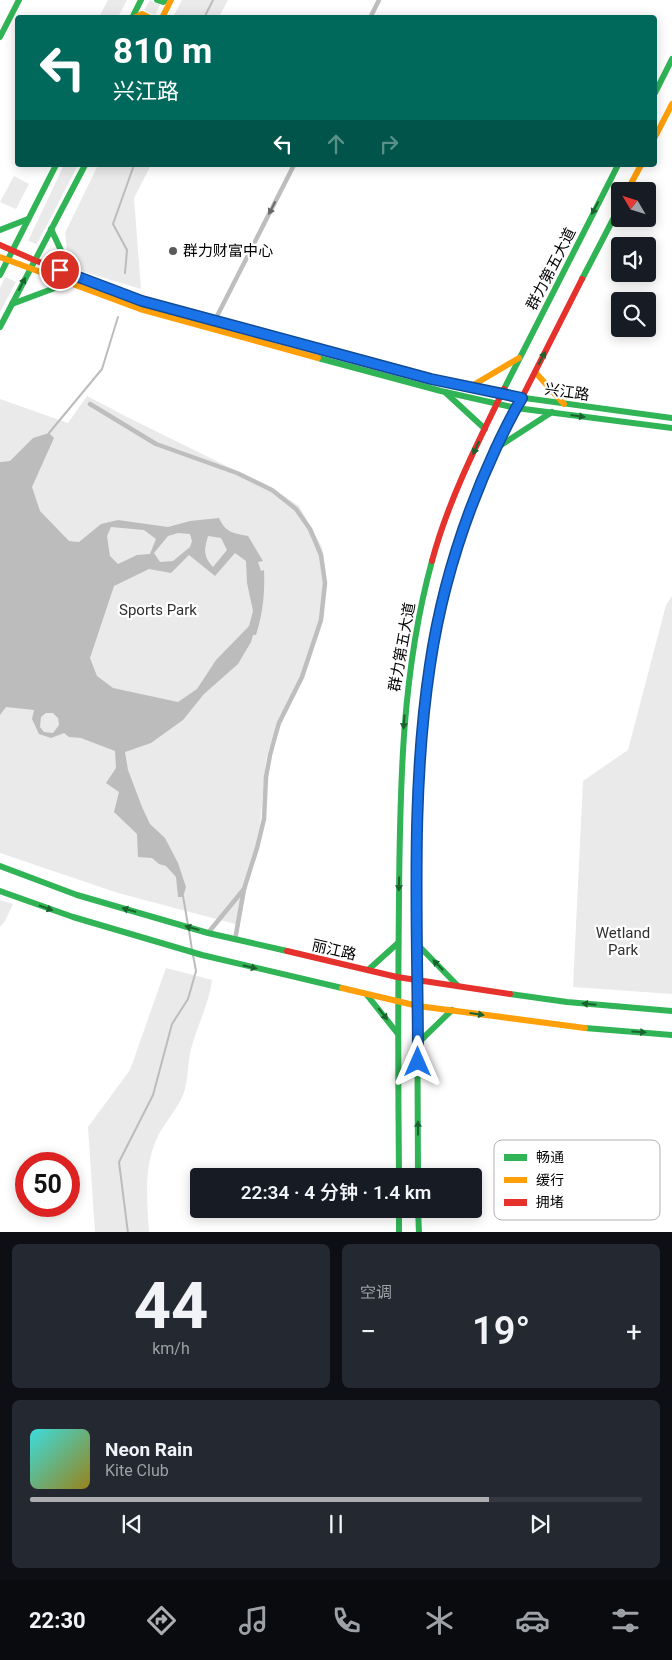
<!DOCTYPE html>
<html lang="zh">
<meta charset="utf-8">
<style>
:root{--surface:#171b24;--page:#242831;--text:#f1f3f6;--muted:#9ea1a6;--line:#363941;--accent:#adaeaf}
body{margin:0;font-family:Roboto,"Noto Sans SC",sans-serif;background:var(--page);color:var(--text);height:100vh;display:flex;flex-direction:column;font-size:19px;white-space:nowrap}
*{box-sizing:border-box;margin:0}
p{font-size:16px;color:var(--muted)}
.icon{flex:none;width:28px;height:28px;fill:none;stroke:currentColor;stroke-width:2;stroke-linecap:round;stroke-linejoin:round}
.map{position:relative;height:1232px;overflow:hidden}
.side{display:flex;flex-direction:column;gap:12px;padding:12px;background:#0d0f14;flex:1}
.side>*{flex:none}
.guide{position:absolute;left:15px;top:15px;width:642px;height:152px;border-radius:5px;box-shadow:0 2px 12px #0003;background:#00695c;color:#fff;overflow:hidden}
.needle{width:32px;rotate:308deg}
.buttons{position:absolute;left:611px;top:182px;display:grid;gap:10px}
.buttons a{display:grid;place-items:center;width:45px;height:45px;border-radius:5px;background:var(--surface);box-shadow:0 2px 12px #0003;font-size:25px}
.speed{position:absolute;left:15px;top:1152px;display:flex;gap:10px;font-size:25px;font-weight:700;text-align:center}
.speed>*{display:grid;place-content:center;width:65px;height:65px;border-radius:50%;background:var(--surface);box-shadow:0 2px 12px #0003;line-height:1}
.speed .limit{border:8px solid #d22;background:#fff;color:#111}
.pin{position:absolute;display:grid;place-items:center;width:42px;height:42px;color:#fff;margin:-21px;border:2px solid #fff;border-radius:50%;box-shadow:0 1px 5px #0007}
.me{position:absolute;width:55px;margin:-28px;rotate:0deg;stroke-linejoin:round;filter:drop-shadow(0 0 4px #0008)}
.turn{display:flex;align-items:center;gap:18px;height:105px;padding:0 15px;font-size:22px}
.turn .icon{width:65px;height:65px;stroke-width:2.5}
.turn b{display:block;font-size:35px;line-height:42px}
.lanes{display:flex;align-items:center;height:48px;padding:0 15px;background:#0003;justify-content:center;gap:25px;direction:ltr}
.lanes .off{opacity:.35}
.big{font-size:38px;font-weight:600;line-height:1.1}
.side .tile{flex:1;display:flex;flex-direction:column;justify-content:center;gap:8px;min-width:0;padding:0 18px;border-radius:8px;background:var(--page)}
.side .dial{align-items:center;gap:0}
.dial b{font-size:65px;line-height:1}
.song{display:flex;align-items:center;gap:15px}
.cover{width:60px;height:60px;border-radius:8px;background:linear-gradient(135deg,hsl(180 70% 55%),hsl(50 70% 35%))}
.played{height:5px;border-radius:2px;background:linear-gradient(90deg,var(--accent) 75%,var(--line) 75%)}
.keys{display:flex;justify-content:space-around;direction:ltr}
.heat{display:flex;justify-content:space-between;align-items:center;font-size:28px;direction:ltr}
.side .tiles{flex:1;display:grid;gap:12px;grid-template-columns:1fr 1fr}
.tile:last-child{grid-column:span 2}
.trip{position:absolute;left:190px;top:1168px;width:292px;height:50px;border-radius:5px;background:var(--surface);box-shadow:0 2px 12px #0003;font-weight:600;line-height:50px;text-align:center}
.tab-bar{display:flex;height:80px;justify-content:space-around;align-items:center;background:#090b0e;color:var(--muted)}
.tab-bar .icon{width:35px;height:35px}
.tab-bar .on{color:var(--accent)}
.tab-bar b{font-size:22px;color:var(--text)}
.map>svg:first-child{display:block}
.green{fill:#eaeaea}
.water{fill:#bcbcbc;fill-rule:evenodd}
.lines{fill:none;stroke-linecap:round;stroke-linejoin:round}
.stream{stroke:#bcbcbc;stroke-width:2}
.street{stroke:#bebebe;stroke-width:4.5}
.fast{stroke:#30b455;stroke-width:6}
.slow{stroke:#ff9f0a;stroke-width:6}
.jam{stroke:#e5322d;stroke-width:6}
.oneway{fill:#686868}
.oneway2{fill:#1a632f}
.route-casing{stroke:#114b97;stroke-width:12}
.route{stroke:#1a73e8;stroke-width:9}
.poi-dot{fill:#595959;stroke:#fff;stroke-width:2}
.labels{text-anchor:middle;stroke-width:4.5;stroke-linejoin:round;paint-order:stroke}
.poi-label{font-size:15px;fill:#000;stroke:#fff;text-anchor:start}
.street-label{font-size:15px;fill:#000;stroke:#fff}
.park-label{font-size:15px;fill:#303030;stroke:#fff}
.key{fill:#fff;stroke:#b2b2b2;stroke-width:1}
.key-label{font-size:14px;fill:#000}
</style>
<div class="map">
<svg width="672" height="1233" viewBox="0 0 672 1233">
<rect width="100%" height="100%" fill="#fff"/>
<g class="green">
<path d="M 108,0 L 127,0 L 118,17 L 99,17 Z"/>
<path d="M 150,0 L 160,5 L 155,15 L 144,10 Z"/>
<path d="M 182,0 L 228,0 L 219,17 L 173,17 Z"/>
<path d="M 64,165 L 78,165 L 37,244 L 28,241 Z"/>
<path d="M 98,165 L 151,165 L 134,198 L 141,289 L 84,272 L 68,259 L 65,233 Z"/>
<path d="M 14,176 L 29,184 L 16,209 L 0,202 Z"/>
<path d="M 5,277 L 16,282 L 0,312 L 0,288 Z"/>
<path d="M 87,396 L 127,417 L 273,489 L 299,506 L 322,547 L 327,582 L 318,630 L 302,682 L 276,725 L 266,759 L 260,825 L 239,925 L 118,893 L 0,853 L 0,399 L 68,423 Z"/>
<path d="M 672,596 L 672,994 L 573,987 L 583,781 L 628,750 L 666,605 Z"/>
<path d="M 0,900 L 13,904 L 5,921 L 0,927 Z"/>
<path d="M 166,968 L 212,980 C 209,1004 197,1026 191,1049 C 187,1064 189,1080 183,1095 C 177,1109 166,1121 159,1134 C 143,1165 147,1199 149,1232 L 95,1232 L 88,1127 L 130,1070 Z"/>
</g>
<path class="water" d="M 49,433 L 54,438 L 32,487 L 40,511 L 69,541 L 79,542 L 101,524 L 118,520 L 168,527 L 190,521 L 219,518 C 226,533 233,533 248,536 L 263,561 L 258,562 L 261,571 L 264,570 C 265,593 263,613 256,635 L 253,635 L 251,642 L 238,664 L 204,694 L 183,720 L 151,743 L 125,752 L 128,770 L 142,807 L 150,824 L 165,838 L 178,863 L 186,887 L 183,897 L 178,897 L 176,877 L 166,866 L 159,864 L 152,858 L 138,857 L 137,834 L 114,812 L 119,792 L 106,783 L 116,768 L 115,751 L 81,738 L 69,737 L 64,733 L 51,738 L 39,734 L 32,719 L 34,710 L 6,707 L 0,715 L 0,462 L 10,461 L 33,438 ZM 111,527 L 144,530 L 156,539 L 150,554 L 137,555 L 118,564 L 110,556 L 107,536 ZM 178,533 L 190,534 L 192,541 L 190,547 L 173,561 L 160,562 L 154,553 L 168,536 ZM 208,536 L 221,538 L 227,550 L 213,567 C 203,556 204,550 208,536 ZM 235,553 L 246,561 L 247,583 L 253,611 L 249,626 L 216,660 L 197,689 L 178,702 L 113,688 L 97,676 L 90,658 L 114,586 L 149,569 L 171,573 L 189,555 L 215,576 ZM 46,713 L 53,713 L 58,718 L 59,725 L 53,733 L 44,732 L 40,727 L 41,717 Z"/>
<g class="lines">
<g class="stream">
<path d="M 204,18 L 213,0"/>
<path d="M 125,273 L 127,250 L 113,224 L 134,165"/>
<path d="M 49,433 L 102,369 L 118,317"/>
<path d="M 183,896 L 188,925"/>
<path d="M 189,930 L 192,950"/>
<path d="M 128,1233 L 119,1162 L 153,1095 L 172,1024 L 188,999 L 196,971 L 193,955"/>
</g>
<g class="street">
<path d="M 370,18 L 379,0"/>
<path d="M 211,328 L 294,165"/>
<path d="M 90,404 L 156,444 L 237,473 L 272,490 L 296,509 L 310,529 L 321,555 L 325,583 L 321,620 L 302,677 L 279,723 L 276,733 L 270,755 L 266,777 L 264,819 L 257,848 L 244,889"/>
<path d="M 208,933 L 244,889 L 235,940"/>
</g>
<g class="fast">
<path d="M 157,0 L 163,2 L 168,0"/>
<path d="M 132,18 L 141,0"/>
<path d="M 0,37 L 19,0"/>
<path d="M 655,93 L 672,59"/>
<path d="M 51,229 L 72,274"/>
<path d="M 0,230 L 28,219"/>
<path d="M 0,275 L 56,165"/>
<path d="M 582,279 L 620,206"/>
<path d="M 12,304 L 68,283"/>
<path d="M 0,327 L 85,165"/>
<path d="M 318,358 L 441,391 L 516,408 L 672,428"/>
<path d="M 447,383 L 502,395 L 672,418"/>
<path d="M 504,389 L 618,165"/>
<path d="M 446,393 L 485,429"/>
<path d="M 498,447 L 552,412"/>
<path d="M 0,866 L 77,895 L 208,933 L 287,951"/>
<path d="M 0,891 L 73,917 L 202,955 L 342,988"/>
<path d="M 417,944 L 458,986"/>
<path d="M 368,970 L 398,943"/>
<path d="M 510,994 L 567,1002 L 672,1011"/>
<path d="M 367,995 L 398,1034"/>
<path d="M 585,1028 L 672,1035"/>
<path d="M 418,1043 L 452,1010"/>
<path d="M 399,1176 C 398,1083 398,989 399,896 C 400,783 402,670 432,561"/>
<path d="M 418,1176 C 418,1103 418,1030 417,956 C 416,804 415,644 473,501"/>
<path d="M 399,1209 L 399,1233"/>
<path d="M 418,1209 L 419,1233"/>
</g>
<g class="slow">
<path d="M 134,18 L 142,14 L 150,18"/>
<path d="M 162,18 L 171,0"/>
<path d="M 655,137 L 672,104"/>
<path d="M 627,191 L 641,165"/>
<path d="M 0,257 L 140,309 L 318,358"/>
<path d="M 235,326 L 447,383"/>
<path d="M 535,372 L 564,404"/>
<path d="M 470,387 L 519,358"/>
<path d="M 342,988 L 418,1006 L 585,1028"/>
</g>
<g class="jam">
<path d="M 0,245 L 34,260 L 142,301 L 235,326"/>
<path d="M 473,501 L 500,441 L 582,279"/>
<path d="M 432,561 C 448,501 477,444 504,389"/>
<path d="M 287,951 L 397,977 L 510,994"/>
</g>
</g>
<defs><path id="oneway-solid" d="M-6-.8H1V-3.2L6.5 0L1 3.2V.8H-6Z" transform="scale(1.25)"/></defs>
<use class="oneway" href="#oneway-solid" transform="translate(272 208) rotate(117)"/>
<g class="oneway2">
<use href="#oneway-solid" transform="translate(595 208) rotate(118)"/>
<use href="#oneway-solid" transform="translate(22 284) rotate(-63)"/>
<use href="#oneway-solid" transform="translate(542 358) rotate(-63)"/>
<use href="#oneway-solid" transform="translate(578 416) rotate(8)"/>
<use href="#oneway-solid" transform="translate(476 448) rotate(115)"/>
<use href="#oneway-solid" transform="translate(404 722) rotate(94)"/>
<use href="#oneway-solid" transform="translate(399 884) rotate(91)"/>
<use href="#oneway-solid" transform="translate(46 908) rotate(20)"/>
<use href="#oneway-solid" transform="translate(129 910) rotate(-164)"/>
<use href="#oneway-solid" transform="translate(192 928) rotate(-164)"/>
<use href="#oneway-solid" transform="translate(438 965) rotate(-134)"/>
<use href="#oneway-solid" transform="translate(250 967) rotate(13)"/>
<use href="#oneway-solid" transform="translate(589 1004) rotate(-175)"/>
<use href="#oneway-solid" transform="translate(383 1014) rotate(52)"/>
<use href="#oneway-solid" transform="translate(477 1014) rotate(8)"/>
<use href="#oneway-solid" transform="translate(639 1032) rotate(4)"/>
<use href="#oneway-solid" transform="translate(418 1128) rotate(-90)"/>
</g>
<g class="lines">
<defs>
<path id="route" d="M 60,270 L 142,301 L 431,379 L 522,398 C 512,414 504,431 496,448 C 464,517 441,590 430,665 C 410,796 418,930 418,1062"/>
</defs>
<use href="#route" class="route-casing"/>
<use href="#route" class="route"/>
</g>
<circle class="poi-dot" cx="173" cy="251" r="5"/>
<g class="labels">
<g class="poi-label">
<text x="183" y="256">群力财富中心</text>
</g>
<g class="street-label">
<text transform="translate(551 269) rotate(-63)" y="5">群力第五大道</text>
<text transform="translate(567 392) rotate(8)" y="5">兴江路</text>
<text transform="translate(402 647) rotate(-80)" y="5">群力第五大道</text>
<text transform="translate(334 950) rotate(13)" y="5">丽江路</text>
</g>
<g class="park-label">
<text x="158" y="615">Sports Park</text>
<text x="623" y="938">Wetland<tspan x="623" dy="17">Park</tspan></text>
</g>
</g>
<rect x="494" y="1140" width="166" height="80" rx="8" class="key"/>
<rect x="504" y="1154" width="23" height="7" fill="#30b455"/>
<rect x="504" y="1177" width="23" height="6" fill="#ff9f0a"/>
<rect x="504" y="1199" width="23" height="7" fill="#e5322d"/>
<g class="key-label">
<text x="536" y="1162">畅通</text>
<text x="536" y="1185">缓行</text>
<text x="536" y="1207">拥堵</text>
</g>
</svg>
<div class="buttons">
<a><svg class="needle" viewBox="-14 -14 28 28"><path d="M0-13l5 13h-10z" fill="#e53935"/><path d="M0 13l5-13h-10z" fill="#9ea1a6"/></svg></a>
<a><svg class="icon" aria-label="sound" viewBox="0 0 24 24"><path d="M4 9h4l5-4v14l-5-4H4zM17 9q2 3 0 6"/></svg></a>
<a><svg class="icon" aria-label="search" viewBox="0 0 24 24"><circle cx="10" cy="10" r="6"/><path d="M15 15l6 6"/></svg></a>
</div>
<div class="speed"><div class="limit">50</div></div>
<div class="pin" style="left:60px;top:270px;background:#d93025"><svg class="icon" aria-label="arrive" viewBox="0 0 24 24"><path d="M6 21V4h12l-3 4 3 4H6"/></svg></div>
<svg class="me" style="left:418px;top:1062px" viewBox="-20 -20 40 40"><path d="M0-17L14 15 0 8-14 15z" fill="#1a73e8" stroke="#fff" stroke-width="4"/></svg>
<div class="trip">22:34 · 4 分钟 · 1.4 km</div>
<div class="guide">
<div class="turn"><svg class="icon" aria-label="left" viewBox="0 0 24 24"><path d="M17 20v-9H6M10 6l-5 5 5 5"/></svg><div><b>810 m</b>兴江路</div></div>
<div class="lanes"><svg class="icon" aria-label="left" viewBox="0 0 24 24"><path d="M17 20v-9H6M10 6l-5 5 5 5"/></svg><svg class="icon off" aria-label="ahead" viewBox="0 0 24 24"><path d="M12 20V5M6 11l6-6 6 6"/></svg><svg class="icon off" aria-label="right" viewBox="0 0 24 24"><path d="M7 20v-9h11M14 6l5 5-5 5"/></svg></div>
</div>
</div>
<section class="side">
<div class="tiles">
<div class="tile dial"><b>44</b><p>km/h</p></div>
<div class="tile"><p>空调</p>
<div class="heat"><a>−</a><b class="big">19°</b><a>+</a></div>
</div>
<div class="tile">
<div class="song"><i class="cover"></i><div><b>Neon Rain</b><p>Kite Club</p></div></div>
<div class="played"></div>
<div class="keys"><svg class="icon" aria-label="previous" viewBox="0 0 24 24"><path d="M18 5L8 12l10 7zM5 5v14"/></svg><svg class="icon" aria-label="pause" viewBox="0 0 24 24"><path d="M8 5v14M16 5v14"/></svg><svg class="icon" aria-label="next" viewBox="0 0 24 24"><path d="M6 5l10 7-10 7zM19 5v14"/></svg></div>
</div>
</div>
</section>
<nav class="tab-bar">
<b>22:30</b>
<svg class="icon on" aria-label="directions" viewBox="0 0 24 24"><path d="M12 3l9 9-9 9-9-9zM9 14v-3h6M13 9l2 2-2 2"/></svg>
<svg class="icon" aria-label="music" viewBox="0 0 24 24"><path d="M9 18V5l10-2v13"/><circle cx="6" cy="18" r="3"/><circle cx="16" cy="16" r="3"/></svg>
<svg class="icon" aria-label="phone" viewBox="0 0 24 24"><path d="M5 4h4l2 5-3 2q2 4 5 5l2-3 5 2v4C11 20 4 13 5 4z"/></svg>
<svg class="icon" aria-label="climate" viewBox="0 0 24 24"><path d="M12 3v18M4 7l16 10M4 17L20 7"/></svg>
<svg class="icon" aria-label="car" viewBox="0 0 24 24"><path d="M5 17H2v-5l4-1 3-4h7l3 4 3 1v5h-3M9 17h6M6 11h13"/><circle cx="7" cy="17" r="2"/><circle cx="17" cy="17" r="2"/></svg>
<svg class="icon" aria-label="filters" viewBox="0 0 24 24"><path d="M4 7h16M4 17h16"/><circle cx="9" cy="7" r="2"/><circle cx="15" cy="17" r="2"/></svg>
</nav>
